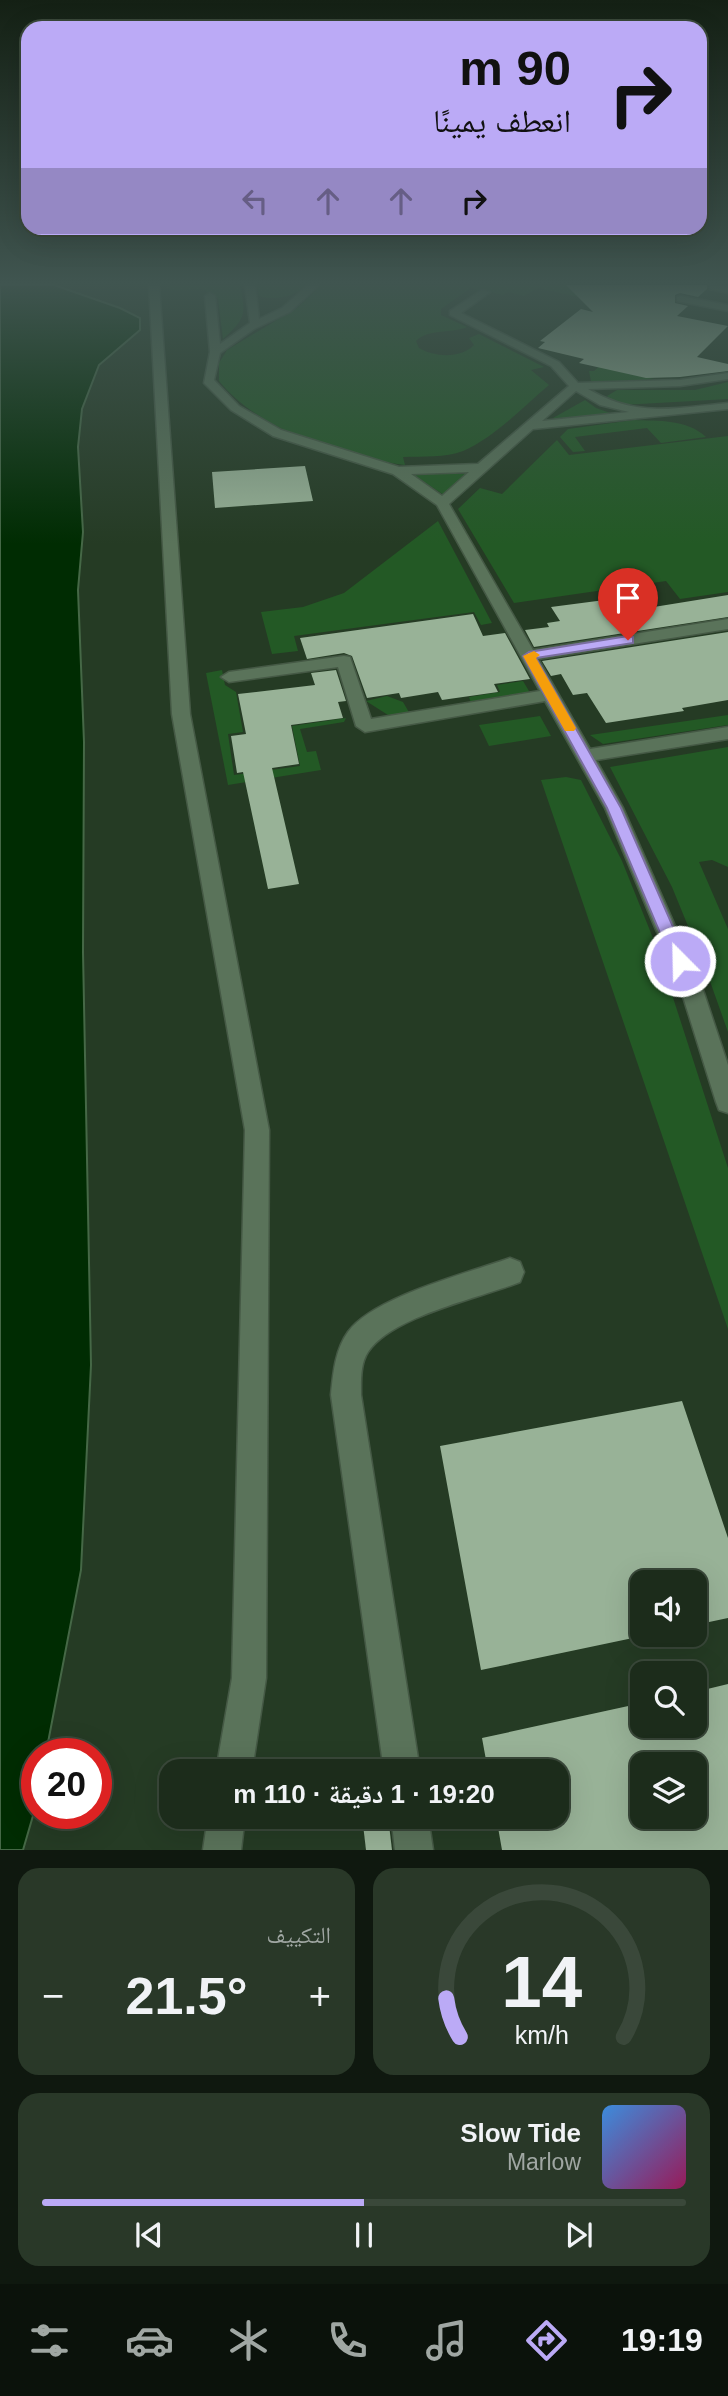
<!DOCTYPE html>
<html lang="ar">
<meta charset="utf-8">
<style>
:root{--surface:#1c2c1b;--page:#293828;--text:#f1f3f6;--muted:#a0a7a3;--line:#3a483a;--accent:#bbaaf6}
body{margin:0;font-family:Arial,"Noto Naskh Arabic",sans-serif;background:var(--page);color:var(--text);direction:rtl;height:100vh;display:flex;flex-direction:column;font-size:26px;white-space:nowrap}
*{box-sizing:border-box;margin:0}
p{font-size:23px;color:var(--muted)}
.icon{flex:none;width:38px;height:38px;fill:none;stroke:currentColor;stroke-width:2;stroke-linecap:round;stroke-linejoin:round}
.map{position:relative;height:1850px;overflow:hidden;direction:ltr}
.sheet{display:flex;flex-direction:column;gap:18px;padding:18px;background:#0f180f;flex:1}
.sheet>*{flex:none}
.top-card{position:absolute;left:21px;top:21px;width:686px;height:214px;border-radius:21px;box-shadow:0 7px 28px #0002,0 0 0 2px var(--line);direction:rtl;background:#bbaaf6;color:#111;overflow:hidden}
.controls{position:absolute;left:630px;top:1570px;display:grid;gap:14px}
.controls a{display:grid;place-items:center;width:77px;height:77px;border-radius:14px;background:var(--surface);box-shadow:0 7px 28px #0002,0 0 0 2px var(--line);font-size:35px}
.speed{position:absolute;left:21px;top:1738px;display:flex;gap:14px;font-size:35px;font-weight:700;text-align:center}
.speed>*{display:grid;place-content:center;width:91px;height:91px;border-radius:50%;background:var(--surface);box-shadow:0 7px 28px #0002,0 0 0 2px var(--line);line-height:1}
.speed .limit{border:10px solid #d22;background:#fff;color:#111}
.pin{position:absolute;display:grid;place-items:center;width:60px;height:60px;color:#fff;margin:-72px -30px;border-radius:50% 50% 50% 0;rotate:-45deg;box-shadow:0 0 7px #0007}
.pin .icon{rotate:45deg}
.me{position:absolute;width:77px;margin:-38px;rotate:337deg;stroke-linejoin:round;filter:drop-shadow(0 0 5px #0008)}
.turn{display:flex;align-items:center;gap:24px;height:147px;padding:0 21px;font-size:32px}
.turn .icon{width:91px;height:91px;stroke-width:2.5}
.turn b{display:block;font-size:49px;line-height:60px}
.lanes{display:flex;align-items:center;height:66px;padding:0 21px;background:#0003;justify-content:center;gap:35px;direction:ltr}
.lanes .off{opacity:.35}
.big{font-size:52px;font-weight:800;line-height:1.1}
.sheet .card{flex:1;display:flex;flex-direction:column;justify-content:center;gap:10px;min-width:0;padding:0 24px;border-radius:21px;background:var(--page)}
.sheet .dial{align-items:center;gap:0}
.dial svg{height:182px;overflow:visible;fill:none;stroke:var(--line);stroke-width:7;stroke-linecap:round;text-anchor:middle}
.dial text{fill:var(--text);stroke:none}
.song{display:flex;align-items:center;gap:21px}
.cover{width:84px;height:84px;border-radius:10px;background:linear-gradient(135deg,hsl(210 70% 55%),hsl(330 70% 35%))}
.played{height:7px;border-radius:4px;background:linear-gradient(90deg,var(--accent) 50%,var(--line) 50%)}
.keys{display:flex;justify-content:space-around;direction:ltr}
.heat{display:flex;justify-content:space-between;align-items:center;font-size:38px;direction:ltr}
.sheet .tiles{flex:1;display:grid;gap:18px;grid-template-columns:1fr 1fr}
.card:last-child{grid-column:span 2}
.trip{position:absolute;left:159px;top:1759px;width:410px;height:70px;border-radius:21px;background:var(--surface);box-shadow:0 7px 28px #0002,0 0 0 2px var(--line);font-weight:800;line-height:70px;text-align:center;direction:rtl}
.tab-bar{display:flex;height:112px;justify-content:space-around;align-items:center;background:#0b120b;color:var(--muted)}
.tab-bar .icon{width:49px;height:49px}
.tab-bar .active{color:var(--accent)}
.tab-bar b{font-size:32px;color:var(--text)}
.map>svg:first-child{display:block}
.green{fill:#235925}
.water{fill:#002c02;stroke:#456846;stroke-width:2}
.building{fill:#98b297;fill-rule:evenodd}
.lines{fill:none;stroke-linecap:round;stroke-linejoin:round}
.minor-casing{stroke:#455945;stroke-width:3}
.minor{fill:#5a735a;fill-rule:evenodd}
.route{fill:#bbaaf6;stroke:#7a6ea0;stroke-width:2}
.slow{fill:#f59e0b}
</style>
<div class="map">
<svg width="728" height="1850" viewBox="0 0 728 1850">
<rect width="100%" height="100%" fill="#253b24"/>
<g class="green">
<path d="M 169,285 L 240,285 C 246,315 246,318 223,339 L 218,298 L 202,289 L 170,290 Z"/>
<path d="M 257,285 L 306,285 C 294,297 275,301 259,296 Z"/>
<path d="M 322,285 L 625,285 L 607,299 L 592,300 L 538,288 L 524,296 L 508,292 L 503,295 L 471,288 L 441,309 L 441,315 L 467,327 C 451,334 429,328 416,341 L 419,348 C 434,357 461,359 474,345 L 469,338 L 479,334 L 544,367 L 531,370 L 549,385 C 523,407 494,438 463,451 C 445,458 423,456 403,457 L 405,465 C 343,456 259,431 219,381 L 219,363 L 227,350 L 297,308 Z"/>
<path d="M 613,354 L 615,371 L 654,379 L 613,383 L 591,381 L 589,371 L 594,371 Z"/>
<path d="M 728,382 L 728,399 L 622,405 L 611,401 L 607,396 L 617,390 L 695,390 Z"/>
<path d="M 585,400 L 596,408 L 613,414 L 558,420 L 553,418 Z"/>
<path d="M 634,420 C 658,421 687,419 706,437 L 661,443 L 647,428 L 575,437 L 585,451 L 573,452 L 560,437 L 568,429 Z"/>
<path d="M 728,436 L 728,592 L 680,599 L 666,581 L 514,603 L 458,509 L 480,488 L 502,494 L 557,440 L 569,455 Z"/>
<path d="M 412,474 L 466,474 L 444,495 Z"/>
<path d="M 438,521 L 492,623 L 481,625 L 474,612 L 294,636 L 298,651 L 272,654 L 261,612 L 303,607 L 344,593 Z"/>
<path d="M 222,670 L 225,685 L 236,692 L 243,732 L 228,734 L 234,775 L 300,766 L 292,726 L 346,718 L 344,722 L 300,729 L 307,752 L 316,751 L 321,770 L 228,785 L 206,673 Z"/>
<path d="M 523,681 L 529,691 L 525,695 L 471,703 L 469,697 L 500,692 L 497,685 Z"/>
<path d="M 387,696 L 403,702 L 410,714 L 388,715 L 366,701 Z"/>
<path d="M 728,715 L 728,725 L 603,744 L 590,735 Z"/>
<path d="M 540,716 L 551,736 L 489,746 L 479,725 Z"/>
<path d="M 728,747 L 728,867 L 712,860 L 699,862 L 728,929 L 728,1032 L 706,970 L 672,887 L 610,767 Z"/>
<path d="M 566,777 L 581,780 L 622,861 L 657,948 L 728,1168 L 728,1329 L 541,780 Z"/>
</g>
<path class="water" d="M 0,285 L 54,285 L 120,308 L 140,318 L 140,330 L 99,365 L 82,409 L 78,447 L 83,532 L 78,590 L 84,742 L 83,952 L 91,1365 L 81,1570 L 46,1753 L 37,1754 L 37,1802 L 23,1850 L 0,1850 Z"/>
<g class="building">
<path d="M 566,285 L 707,285 L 707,289 L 698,297 L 680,293 L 675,295 L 675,303 L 688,306 L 677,316 L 728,326 L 697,357 L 728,364 L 728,371 L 680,377 L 646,378 L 579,363 L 584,359 L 538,348 L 545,342 L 540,341 L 581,309 L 593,312 Z"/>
<path d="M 305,466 L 313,501 L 215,508 L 212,472 Z"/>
<path d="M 728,595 L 728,617 L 534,647 L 525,630 L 549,627 L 547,623 L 560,621 L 551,607 L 620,598 L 629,611 Z"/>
<path d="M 473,614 L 483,636 L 505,633 L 530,679 L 494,684 L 498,692 L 442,700 L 438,692 L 401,698 L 399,693 L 367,698 L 352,656 L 344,653 L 307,659 L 300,638 Z"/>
<path d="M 728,632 L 728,700 L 682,708 L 684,711 L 606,723 L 587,693 L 573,695 L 561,674 L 551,676 L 542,661 Z"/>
<path d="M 336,670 L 346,701 L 338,702 L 343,718 L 291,725 L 299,764 L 272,768 L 299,884 L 268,889 L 243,772 L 237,773 L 231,736 L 246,734 L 238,694 L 315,685 L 311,673 Z"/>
<path d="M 682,1401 L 728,1538 L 728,1618 L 695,1625 L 695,1582 L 642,1582 L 642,1634 L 652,1634 L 481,1670 L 440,1446 Z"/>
<path d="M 728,1684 L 728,1850 L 502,1850 L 496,1816 L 556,1816 L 556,1771 L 488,1771 L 482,1738 L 642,1703 L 642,1726 L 695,1726 L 695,1692 ZM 642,1764 L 695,1764 L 695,1816 L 642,1816 Z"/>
<path d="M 362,1816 L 388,1816 L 392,1850 L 366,1850 Z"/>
</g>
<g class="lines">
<defs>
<g id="minor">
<path d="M 149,285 L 159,285 L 190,714 L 269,1130 L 266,1678 L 252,1771 L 216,1771 L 232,1678 L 245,1130 L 172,714 Z"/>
<path d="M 245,285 L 255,285 L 259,319 L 282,308 L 308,285 L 319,285 L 290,312 L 254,329 L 220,353 L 214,380 L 239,406 L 281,430 L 399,467 L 478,464 L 569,386 L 551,366 L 450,315 L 450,311 L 482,290 L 490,292 L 461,313 L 559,362 L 578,383 L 680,380 L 728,373 L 728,379 L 680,386 L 588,389 C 638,418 674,408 728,403 L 728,409 L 533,429 L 449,504 L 533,650 L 728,619 L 728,629 L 538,659 L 590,749 L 728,727 L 728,739 L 596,760 L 623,808 L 702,987 L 728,1065 L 728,1113 L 719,1110 L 716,1102 L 680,987 L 605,808 L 545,701 L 365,732 L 356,726 L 338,667 L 229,682 L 221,677 L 229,672 L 344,656 L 350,657 L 371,719 L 540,691 L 437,505 L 393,474 L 273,436 L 231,410 L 204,383 L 210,352 L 205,296 L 210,293 L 215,296 L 220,344 L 250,323 ZM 576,391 L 600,405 L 629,412 L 542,421 ZM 469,472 L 442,496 L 411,474 Z"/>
<path d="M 710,285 L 728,287 L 728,293 L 710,289 Z"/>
<path d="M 680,296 L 728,305 L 728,311 L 677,301 L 677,297 Z"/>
<path d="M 510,1258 L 520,1262 L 524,1272 L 520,1282 C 480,1298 392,1316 368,1352 C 360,1364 361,1382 361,1395 L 420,1771 L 384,1771 L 331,1395 C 333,1374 335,1350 348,1332 C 373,1297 468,1273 510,1258 Z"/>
<path d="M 208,1816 L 245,1816 L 241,1850 L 203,1850 Z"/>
<path d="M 391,1816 L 428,1816 L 433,1850 L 395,1850 Z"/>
</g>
</defs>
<use href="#minor" class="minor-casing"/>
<use href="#minor" class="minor"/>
</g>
<linearGradient id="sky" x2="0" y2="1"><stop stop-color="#142014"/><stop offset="0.52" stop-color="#405550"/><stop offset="1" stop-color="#405550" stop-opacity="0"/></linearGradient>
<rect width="728" height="544" fill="url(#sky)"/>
<path class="route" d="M 628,636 L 633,637 L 633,643 L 536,658 L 621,808 L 688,961 L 686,966 L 674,966 L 672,961 L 607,808 L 523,656 L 529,652 Z"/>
<path class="slow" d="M 534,651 L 540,655 L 536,658 L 576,728 L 574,731 L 565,731 L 523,656 Z"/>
</svg>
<div class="controls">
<a><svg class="icon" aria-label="sound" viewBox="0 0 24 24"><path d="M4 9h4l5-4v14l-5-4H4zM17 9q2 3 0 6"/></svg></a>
<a><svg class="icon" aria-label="search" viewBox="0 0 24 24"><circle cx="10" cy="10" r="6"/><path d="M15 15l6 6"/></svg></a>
<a><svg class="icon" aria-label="layers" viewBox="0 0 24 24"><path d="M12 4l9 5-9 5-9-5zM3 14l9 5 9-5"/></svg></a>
</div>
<div class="speed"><div class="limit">20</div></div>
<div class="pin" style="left:628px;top:640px;background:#d93025"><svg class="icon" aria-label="arrive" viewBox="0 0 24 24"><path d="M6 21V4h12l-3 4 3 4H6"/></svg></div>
<svg class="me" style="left:680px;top:961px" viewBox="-20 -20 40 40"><circle r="17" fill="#bbaaf6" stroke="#fff" stroke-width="3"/><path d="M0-11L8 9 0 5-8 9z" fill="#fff"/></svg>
<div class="trip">19:20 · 1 دقيقة · 110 m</div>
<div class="top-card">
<div class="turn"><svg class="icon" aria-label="right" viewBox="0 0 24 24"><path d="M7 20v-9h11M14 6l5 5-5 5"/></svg><div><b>90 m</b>انعطف يمينًا</div></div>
<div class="lanes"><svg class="icon off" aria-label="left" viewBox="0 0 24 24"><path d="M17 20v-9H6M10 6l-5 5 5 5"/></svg><svg class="icon off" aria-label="ahead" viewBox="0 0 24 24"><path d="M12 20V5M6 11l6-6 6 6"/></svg><svg class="icon off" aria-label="ahead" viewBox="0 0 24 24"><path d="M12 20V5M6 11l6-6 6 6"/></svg><svg class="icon" aria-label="right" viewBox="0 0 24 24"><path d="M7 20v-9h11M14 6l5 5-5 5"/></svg></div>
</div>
</div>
<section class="sheet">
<div class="tiles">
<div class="card dial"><svg viewBox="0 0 100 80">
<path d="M14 69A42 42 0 1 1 86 69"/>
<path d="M14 69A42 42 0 0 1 8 52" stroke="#bbaaf6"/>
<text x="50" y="56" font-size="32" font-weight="700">14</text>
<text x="50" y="72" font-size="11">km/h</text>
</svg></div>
<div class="card"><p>التكييف</p>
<div class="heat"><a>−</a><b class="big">21.5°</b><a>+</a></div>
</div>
<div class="card">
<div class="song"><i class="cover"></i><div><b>Slow Tide</b><p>Marlow</p></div></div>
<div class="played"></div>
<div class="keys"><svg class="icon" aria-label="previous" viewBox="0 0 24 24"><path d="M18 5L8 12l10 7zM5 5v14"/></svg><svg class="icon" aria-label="pause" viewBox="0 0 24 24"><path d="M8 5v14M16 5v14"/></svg><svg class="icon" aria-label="next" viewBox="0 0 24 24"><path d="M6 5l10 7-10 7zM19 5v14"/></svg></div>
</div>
</div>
</section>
<nav class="tab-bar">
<b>19:19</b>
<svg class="icon active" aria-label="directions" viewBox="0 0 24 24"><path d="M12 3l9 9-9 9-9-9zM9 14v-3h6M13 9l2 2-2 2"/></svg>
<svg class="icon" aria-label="music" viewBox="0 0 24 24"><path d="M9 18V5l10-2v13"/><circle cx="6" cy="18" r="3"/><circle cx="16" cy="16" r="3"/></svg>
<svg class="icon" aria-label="phone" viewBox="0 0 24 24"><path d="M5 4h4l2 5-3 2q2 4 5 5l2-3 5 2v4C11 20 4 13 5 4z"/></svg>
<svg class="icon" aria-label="climate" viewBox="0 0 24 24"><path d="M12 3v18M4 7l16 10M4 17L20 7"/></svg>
<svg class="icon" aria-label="car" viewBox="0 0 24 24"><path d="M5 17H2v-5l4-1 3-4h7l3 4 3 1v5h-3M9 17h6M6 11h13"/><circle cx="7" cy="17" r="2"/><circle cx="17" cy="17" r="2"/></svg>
<svg class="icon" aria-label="filters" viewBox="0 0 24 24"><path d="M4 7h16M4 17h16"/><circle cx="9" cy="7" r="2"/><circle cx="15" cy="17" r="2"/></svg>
</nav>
